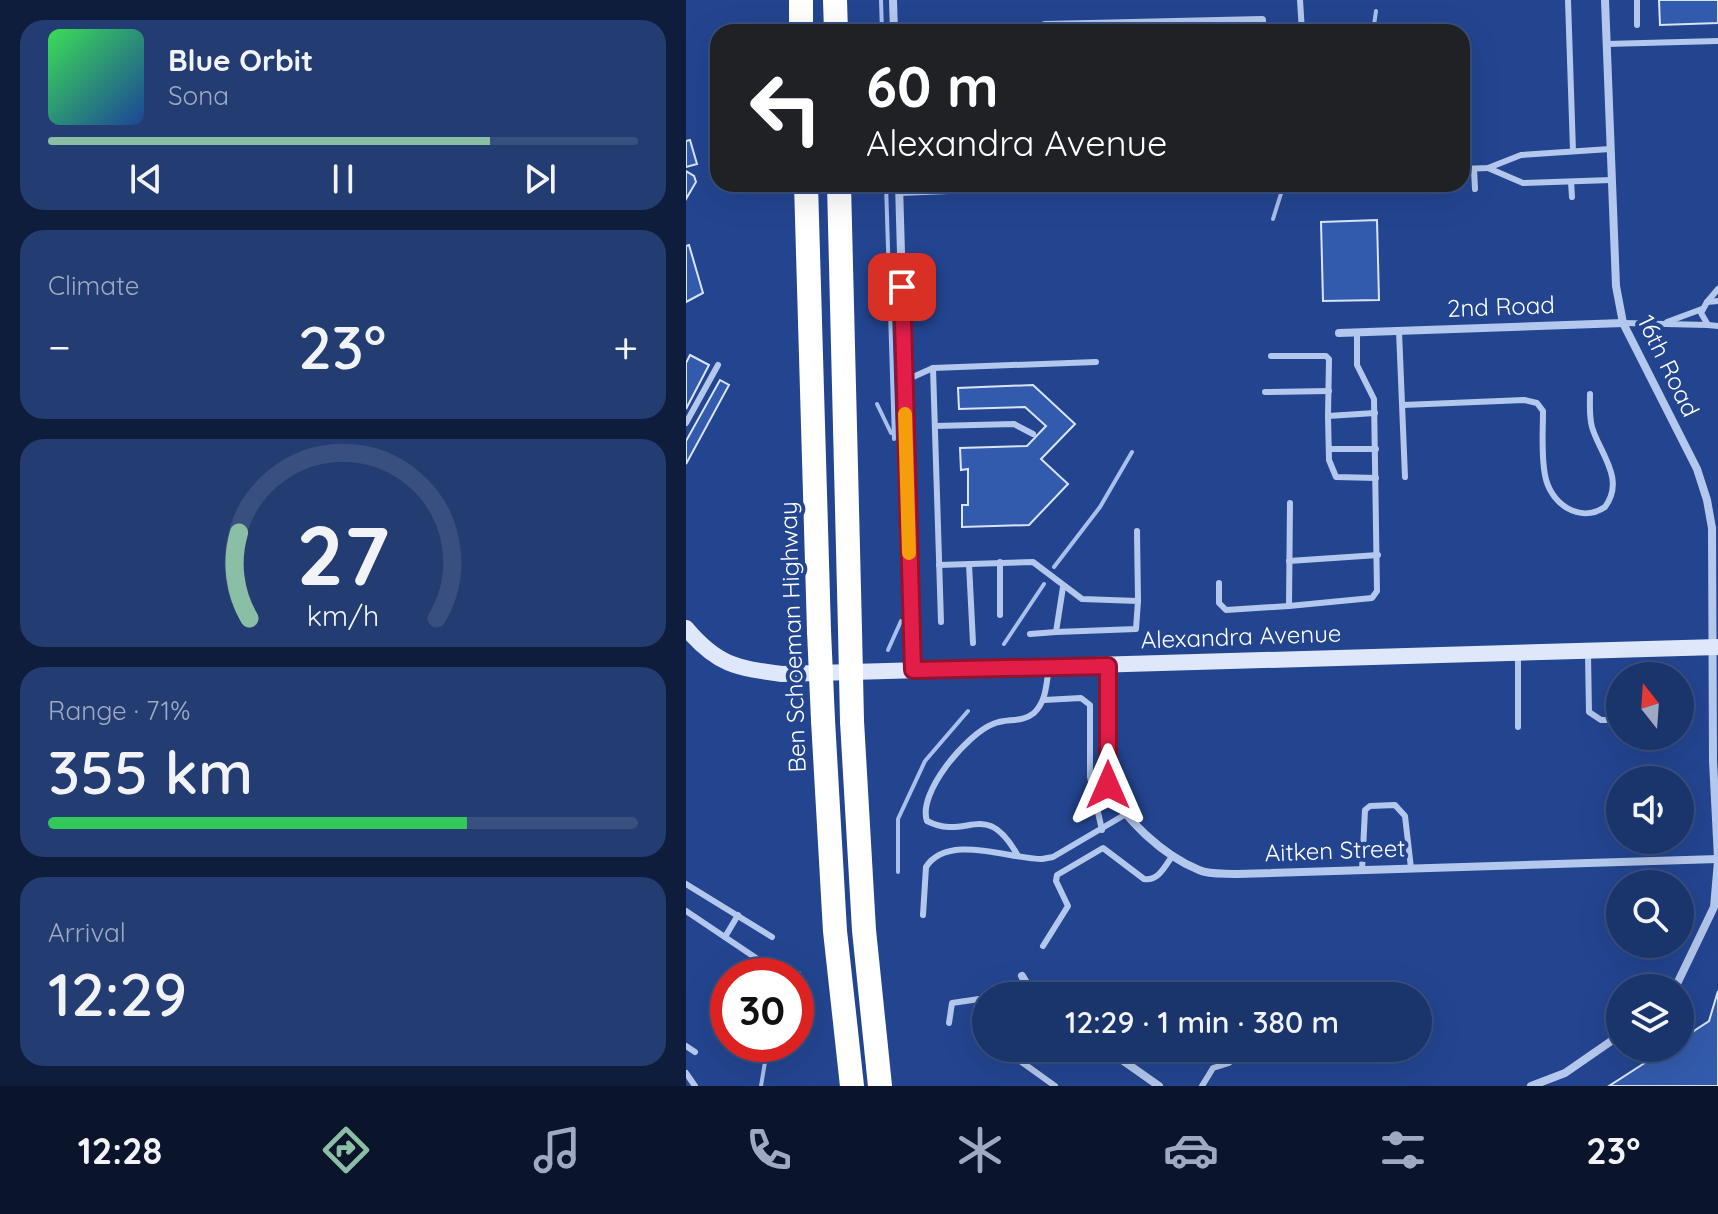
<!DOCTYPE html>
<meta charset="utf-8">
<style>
:root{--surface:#1a346c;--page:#233c72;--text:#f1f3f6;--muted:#9faac2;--line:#384f7f;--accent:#8abfa5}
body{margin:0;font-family:Quicksand,sans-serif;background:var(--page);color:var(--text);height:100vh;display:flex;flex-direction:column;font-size:30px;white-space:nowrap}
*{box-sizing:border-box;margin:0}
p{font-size:26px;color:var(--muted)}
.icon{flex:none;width:44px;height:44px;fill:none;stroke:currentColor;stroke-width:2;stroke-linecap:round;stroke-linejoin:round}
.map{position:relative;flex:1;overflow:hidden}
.panel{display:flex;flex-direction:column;gap:20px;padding:20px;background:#0e1d3b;width:686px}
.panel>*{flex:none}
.guide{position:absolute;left:24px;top:24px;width:760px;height:168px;border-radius:24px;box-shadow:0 8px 32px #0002,0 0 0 2px var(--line);background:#202124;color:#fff;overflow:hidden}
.needle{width:52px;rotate:343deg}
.tools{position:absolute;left:920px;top:662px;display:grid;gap:16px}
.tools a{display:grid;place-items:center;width:88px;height:88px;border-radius:50%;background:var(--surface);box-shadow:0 8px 32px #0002,0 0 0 2px var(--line);font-size:40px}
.speed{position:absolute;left:24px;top:958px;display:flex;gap:16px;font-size:40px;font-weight:700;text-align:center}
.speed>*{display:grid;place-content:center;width:104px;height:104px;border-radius:50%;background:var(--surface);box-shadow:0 8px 32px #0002,0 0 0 2px var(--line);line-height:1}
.speed .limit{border:12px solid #d22;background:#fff;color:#111}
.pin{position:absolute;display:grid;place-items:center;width:68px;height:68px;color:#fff;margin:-34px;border-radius:16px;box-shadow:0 4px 12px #0006}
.me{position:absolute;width:88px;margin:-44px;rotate:0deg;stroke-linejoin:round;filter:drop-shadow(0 0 6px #0008)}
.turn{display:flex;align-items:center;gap:28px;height:168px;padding:0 24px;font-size:36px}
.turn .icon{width:104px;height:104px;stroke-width:2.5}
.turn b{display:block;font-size:56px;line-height:68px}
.big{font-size:60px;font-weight:600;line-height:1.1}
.panel .card{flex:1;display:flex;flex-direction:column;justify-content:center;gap:12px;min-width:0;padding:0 28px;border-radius:24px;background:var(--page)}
.panel .dial{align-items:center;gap:0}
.dial svg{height:208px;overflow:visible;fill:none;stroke:var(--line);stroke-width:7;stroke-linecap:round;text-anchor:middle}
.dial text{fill:var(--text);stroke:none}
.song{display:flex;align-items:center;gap:24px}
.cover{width:96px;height:96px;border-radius:12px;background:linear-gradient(135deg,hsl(130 70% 55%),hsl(220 70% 35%))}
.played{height:8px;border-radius:4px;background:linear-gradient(90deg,var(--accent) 75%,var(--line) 75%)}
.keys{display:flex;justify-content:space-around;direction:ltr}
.heat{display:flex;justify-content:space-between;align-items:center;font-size:44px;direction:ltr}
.charge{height:12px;border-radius:6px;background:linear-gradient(90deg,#34c759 71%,var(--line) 0)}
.trip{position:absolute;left:286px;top:982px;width:460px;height:80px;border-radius:40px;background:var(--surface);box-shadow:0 8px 32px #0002,0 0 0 2px var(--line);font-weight:600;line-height:80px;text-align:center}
.dock{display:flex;height:128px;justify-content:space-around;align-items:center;background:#0a152b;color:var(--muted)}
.dock .icon{width:56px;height:56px}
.dock .selected{color:var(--accent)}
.dock b{font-size:36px;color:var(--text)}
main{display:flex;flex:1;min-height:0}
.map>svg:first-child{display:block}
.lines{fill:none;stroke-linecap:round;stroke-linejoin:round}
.stream{stroke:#a8c0ed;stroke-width:4}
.building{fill:#335bad;stroke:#d9e4f9;stroke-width:2}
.service{stroke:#b4c7ec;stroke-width:6}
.minor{stroke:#b4c7ec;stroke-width:8}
.secondary{stroke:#dfe8fa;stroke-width:16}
.motorway{stroke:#fff;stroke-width:24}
.motorway-bridge{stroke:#fff;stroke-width:24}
.route-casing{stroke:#92132f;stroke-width:20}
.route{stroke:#e11d48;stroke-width:14}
.slow{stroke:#f59e0b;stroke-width:14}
.labels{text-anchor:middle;stroke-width:8;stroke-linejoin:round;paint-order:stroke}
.street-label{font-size:24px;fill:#fff;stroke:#234590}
</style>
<main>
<section class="panel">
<div class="card">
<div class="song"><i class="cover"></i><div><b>Blue Orbit</b><p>Sona</p></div></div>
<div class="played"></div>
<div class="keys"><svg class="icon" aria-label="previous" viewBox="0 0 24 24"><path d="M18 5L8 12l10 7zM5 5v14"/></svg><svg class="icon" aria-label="pause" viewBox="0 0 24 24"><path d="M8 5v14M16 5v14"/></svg><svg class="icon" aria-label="next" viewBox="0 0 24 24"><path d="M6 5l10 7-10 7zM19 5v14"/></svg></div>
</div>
<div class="card"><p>Climate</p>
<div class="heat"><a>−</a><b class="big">23°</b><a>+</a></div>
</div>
<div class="card dial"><svg viewBox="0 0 100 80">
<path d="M14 69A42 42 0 1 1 86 69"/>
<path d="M14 69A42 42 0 0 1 10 36" stroke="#8abfa5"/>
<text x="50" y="56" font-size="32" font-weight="700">27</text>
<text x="50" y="72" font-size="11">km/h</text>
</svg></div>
<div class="card"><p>Range · 71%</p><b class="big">355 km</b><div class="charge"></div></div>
<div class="card"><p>Arrival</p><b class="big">12:29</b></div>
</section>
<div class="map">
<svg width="1032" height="1086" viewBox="0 0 1032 1086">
<rect width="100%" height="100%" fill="#234590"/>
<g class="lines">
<g class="stream">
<path d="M 195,0 L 196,32"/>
<path d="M 687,32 L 690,11"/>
<path d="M 200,184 L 208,439"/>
<path d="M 587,219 L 598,184"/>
<path d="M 191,404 L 205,433"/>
<path d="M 368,567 L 414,507 L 446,452"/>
<path d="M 318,644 L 358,584"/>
<path d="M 202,650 L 215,621"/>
<path d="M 212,872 L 212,819 L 239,761 L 282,711"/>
<path d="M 110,976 L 113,973"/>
<path d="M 75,1086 L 82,1044"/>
</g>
</g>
<g class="building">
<path d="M 973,0 L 1032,0 L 1032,23 L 974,25 Z"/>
<path d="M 4,140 L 11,164 L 0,167 L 0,141 Z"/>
<path d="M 0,171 L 8,176 L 10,182 L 0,199 Z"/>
<path d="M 691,220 L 693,300 L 637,301 L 635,222 Z"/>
<path d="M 3,245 L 17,293 L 0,302 L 0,246 Z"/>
<path d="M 4,355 L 23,365 L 0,409 L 0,363 Z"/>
<path d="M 34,380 L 43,385 L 0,464 L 0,441 Z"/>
<path d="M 347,385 L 389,424 L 355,459 L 382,484 L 343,525 L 276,527 L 276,505 L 282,505 L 282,469 L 275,470 L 274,448 L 341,446 L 360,426 L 339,407 L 273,409 L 272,388 Z"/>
<path d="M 1032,991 L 1032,1086 L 923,1086 L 982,1048 L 994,1048 L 994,1040 L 1023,1021 Z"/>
</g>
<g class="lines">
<g class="service">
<path d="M 614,0 L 616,32"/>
<path d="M 882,0 L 887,151"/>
<path d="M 951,0 L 951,25"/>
<path d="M 920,44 L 1032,41"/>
<path d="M 802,168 L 837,183 L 925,180"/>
<path d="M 776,169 L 802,168 L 835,155 L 924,149"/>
<path d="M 788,169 L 789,189"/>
<path d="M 885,182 L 886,197"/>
<path d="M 213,193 L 443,184"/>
<path d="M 1032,301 L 1021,302 L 1015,313 L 1022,325 L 1032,326"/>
<path d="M 1021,302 L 1032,289"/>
<path d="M 981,322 L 1016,309"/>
<path d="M 937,323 L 1022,325"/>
<path d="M 713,331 L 719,477"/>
<path d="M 585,356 L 640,356 L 643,359 L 642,416"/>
<path d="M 247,368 L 255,622"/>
<path d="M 218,381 L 247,368 L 410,362"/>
<path d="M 579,392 L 643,391"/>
<path d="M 717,405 L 838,400 L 851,403 L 857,411 C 857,432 855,455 859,475 C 864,504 894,524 919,507 C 940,479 913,452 906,427 C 903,416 904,405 904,394"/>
<path d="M 689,413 L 642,416 L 643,460 L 650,477 L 690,478"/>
<path d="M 0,423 L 32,365"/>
<path d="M 249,426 L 328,424 L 347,434"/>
<path d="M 643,449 L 690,449"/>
<path d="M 604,503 L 603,606 L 686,598 L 691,591 L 688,399 L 671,365 L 671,332"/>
<path d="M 451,531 L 452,601"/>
<path d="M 603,561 L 692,555"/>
<path d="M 314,562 L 314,615"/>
<path d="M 283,564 L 287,643"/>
<path d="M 253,565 L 347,562 L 396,599 L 452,601 L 450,629 L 370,632"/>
<path d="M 533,583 L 533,603 L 540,610 L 603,606"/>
<path d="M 344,634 L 370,632 L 377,587"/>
<path d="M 902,654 L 903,712 L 915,720 L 934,720"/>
<path d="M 832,655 L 832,727"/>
<path d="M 358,700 L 395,698 L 404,705 L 404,777 L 416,830"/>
<path d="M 405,786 L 422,785"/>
<path d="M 332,856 C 299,797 282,842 241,821 C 231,793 281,734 307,724 C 320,718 336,723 348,713 C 361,700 360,684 363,667"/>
<path d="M 676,870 L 679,810 L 684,806 L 709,805 L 719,816 L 725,868"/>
<path d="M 0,884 L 86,937"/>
<path d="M 0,911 L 82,966"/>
<path d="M 237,915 L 240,867 C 262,833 323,859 356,859 L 367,857 L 440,814"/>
<path d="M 39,937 L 52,915"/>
<path d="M 357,946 L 382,906 L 370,881 L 371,875 L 417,848 L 458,879 C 473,881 479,866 487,855"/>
<path d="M 263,1023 L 266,1003 L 300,998"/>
<path d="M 0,1046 L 9,1052"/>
<path d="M 316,1048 L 369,1086"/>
<path d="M 0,1073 L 9,1086"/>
<path d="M 516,1086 L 527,1068 L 543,1063 L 557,1048"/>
</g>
<g class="minor">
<path d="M 207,0 L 208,32"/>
<path d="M 919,0 L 930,286 L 937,323 L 1011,469 L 1021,500 L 1026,528 L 1027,761 L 1032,858"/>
<path d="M 359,25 L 576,20 L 576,32"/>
<path d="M 213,184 L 227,670"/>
<path d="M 653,333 L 937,323"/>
<path d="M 422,666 L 422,785 C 437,819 478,856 513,870 C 524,875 539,873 551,874 L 1032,859"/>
<path d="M 336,976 L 348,996"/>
<path d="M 989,988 L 1028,907 L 1032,861"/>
<path d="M 419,1048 L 473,1086"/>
<path d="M 845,1086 L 879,1073 L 934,1035"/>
</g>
<path class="secondary" d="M 0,628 C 31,665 50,668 96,674 L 1032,647"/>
<g class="motorway">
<path d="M 115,0 L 115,32"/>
<path d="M 149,0 L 150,32"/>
<path d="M 120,184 L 133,631"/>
<path d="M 153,184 L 164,630"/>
<path d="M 137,720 L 149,931 L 166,1086"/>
<path d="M 166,721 L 178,930 L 194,1086"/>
</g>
<g class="motorway-bridge">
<path d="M 164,630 L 166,721"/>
<path d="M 133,631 L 137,720"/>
</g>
</g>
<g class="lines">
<defs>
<path id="route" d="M 216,287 L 227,670 L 422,666 L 422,785"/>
</defs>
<use href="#route" class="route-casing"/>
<use href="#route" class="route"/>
<path class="slow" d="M 219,414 L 223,553"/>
</g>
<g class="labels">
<g class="street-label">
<text transform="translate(815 307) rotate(-2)" y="8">2nd Road</text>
<text transform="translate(982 366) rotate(64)" y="8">16th Road</text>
<text transform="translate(107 637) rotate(-92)" y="8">Ben Schoeman Highway</text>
<text transform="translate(555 637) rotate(-2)" y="8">Alexandra Avenue</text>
<text transform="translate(649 851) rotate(-2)" y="8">Aitken Street</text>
</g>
</g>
</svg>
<div class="tools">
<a><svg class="needle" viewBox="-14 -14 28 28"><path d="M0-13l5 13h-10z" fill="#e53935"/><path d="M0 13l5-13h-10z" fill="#9faac2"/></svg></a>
<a><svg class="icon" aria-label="sound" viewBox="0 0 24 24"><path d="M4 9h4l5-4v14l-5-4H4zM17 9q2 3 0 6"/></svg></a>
<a><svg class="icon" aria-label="search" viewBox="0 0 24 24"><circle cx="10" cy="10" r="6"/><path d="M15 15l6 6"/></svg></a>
<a><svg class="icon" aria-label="layers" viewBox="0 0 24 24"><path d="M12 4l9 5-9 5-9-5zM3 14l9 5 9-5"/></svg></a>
</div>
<div class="speed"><div class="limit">30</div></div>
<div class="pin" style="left:216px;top:287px;background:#d93025"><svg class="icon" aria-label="arrive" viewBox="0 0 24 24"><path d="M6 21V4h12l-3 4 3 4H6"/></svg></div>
<svg class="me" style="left:422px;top:785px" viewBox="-20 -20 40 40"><path d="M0-17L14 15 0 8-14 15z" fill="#e11d48" stroke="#fff" stroke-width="4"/></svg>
<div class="trip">12:29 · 1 min · 380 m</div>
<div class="guide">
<div class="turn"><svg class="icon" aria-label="left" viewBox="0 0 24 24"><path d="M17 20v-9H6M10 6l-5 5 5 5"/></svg><div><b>60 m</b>Alexandra Avenue</div></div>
</div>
</div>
</main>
<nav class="dock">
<b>12:28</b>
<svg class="icon selected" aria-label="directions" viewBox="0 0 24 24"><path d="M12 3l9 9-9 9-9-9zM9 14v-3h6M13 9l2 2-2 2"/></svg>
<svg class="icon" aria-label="music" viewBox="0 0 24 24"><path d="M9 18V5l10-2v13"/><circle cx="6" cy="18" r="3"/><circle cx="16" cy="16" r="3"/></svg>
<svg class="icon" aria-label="phone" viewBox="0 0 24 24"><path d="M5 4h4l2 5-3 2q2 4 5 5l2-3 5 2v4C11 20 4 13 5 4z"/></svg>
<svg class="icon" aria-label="climate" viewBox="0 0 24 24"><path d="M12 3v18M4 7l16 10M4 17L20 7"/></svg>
<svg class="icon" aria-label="car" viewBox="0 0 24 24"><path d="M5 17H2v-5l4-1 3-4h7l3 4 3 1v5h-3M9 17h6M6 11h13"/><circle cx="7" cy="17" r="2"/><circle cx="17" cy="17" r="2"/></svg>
<svg class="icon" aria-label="filters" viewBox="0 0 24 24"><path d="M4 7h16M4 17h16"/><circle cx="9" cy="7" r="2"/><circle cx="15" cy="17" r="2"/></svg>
<b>23°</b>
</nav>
